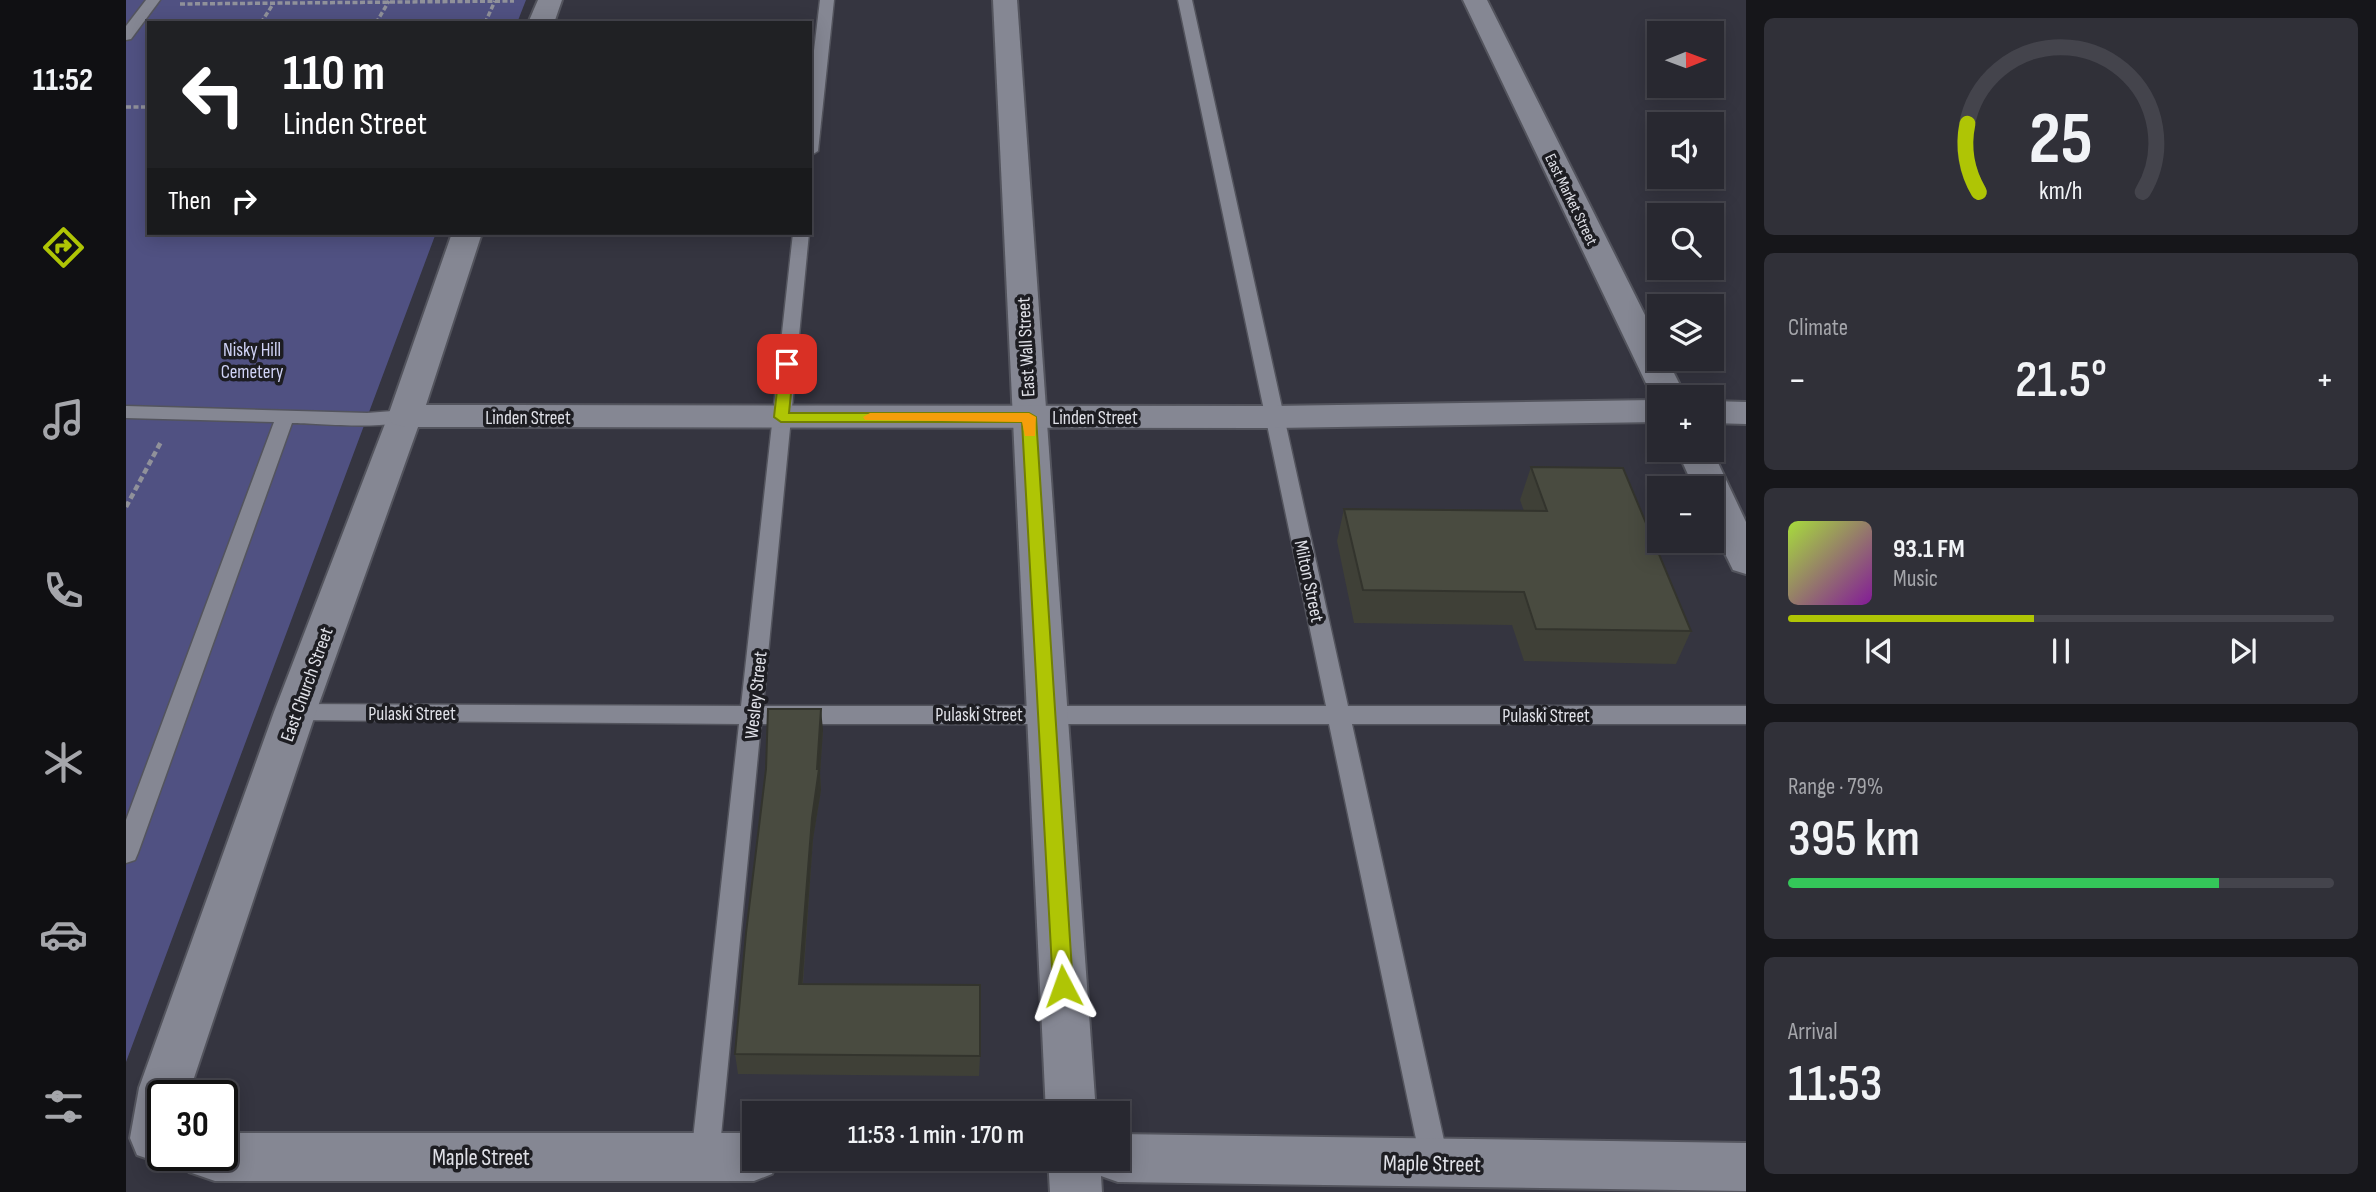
<!DOCTYPE html>
<meta charset="utf-8">
<style>
:root{--surface:#282830;--page:#303038;--text:#f1f3f6;--muted:#a5a6ab;--line:#44444c;--accent:#afc505}
body{margin:0;font-family:"Sofia Sans Condensed",sans-serif;background:var(--page);color:var(--text);height:100vh;display:flex;flex-direction:column;font-size:26px;white-space:nowrap}
*{box-sizing:border-box;margin:0}
p{font-size:23px;color:var(--muted)}
.icon{flex:none;width:38px;height:38px;fill:none;stroke:currentColor;stroke-width:2;stroke-linecap:round;stroke-linejoin:round}
.map{position:relative;flex:1;overflow:hidden}
.panel{display:flex;flex-direction:column;gap:18px;padding:18px;background:#16161a;width:630px}
.panel>*{flex:none}
.banner{position:absolute;left:21px;top:21px;width:665px;height:214px;border-radius:0px;box-shadow:0 4px 18px #0003,0 0 0 2px var(--line);background:#202124;color:#fff;overflow:hidden}
.needle{width:46px;rotate:89deg}
.fabs{position:absolute;left:1521px;top:21px;display:grid;gap:14px}
.fabs a{display:grid;place-items:center;width:77px;height:77px;border-radius:0px;background:var(--surface);box-shadow:0 4px 18px #0003,0 0 0 2px var(--line);font-size:35px}
.speed{position:absolute;left:21px;top:1080px;display:flex;gap:14px;font-size:35px;font-weight:700;text-align:center}
.speed>*{display:grid;place-content:center;width:91px;height:91px;border-radius:50%;background:var(--surface);box-shadow:0 4px 18px #0003,0 0 0 2px var(--line);line-height:1}
.speed .limit{border:4px solid #111;border-radius:10px;background:#fff;color:#111}
.pin{position:absolute;display:grid;place-items:center;width:60px;height:60px;color:#fff;margin:-30px;border-radius:14px;box-shadow:0 4px 10px #0006}
.me{position:absolute;width:77px;margin:-38px;rotate:356deg;stroke-linejoin:round;filter:drop-shadow(0 0 5px #0008)}
.turn{display:flex;align-items:center;gap:24px;height:147px;padding:0 21px;font-size:32px}
.turn .icon{width:91px;height:91px;stroke-width:2.5}
.turn b{display:block;font-size:49px;line-height:60px}
.then{display:flex;align-items:center;height:66px;padding:0 21px;background:#0003;gap:14px;font-size:26px}
.big{font-size:52px;font-weight:600;line-height:1.1}
.panel .tile{flex:1;display:flex;flex-direction:column;justify-content:center;gap:10px;min-width:0;padding:0 24px;border-radius:10px;background:var(--page)}
.panel .dial{align-items:center;gap:0}
.dial svg{height:182px;overflow:visible;fill:none;stroke:var(--line);stroke-width:7;stroke-linecap:round;text-anchor:middle}
.dial text{fill:var(--text);stroke:none}
.song{display:flex;align-items:center;gap:21px}
.cover{width:84px;height:84px;border-radius:10px;background:linear-gradient(135deg,hsl(80 70% 55%),hsl(290 70% 35%))}
.played{height:7px;border-radius:4px;background:linear-gradient(90deg,var(--accent) 45%,var(--line) 45%)}
.keys{display:flex;justify-content:space-around;direction:ltr}
.heat{display:flex;justify-content:space-between;align-items:center;font-size:38px;direction:ltr}
.charge{height:10px;border-radius:5px;background:linear-gradient(90deg,#34c759 79%,var(--line) 0)}
.trip{position:absolute;left:616px;top:1101px;width:388px;height:70px;border-radius:0px;background:var(--surface);box-shadow:0 4px 18px #0003,0 0 0 2px var(--line);font-weight:600;line-height:70px;text-align:center}
main{display:flex;flex:1;min-height:0}
.tab-bar{display:flex;flex-direction:column;width:126px;justify-content:space-around;align-items:center;background:#101013;color:var(--muted)}
.tab-bar .icon{width:49px;height:49px}
.tab-bar .current{color:var(--accent)}
.tab-bar b{font-size:32px;color:var(--text)}
.map>svg:first-child{display:block}
.green{fill:#505182}
.lines{fill:none;stroke-linecap:round;stroke-linejoin:round}
.service-casing{stroke:#53545d;stroke-width:3}
.minor-casing{stroke:#53545d;stroke-width:4}
.tertiary-casing{stroke:#53545d;stroke-width:4}
.path-far1{stroke:#90919a;stroke-width:3.5;stroke-dasharray:5 2.5;stroke-linecap:butt}
.path{stroke:#90919a;stroke-width:4.5;stroke-dasharray:6 3.5;stroke-linecap:butt}
.service{fill:#858793;fill-rule:evenodd}
.minor{fill:#858793;fill-rule:evenodd}
.tertiary{fill:#858793;fill-rule:evenodd}
.wall{fill:#3f4037}
.shaded-wall{fill:#33342d}
.building{fill:#494b40;stroke:#33342d;stroke-width:2}
.route{fill:#afc505;stroke:#728003;stroke-width:2}
.slow{fill:#f59e0b}
.labels{text-anchor:middle;stroke-width:7;stroke-linejoin:round;paint-order:stroke}
.far-street-label{font-size:16px;fill:#e0e1e8;stroke:#1d1d22}
.street-label{font-size:19px;fill:#e0e1e8;stroke:#1d1d22}
.park-label{font-size:19px;fill:#d0d3f6;stroke:#1d1d22}
.near-street-label{font-size:23px;fill:#e0e1e8;stroke:#1d1d22}
</style>
<main>
<nav class="tab-bar">
<b>11:52</b>
<svg class="icon current" aria-label="directions" viewBox="0 0 24 24"><path d="M12 3l9 9-9 9-9-9zM9 14v-3h6M13 9l2 2-2 2"/></svg>
<svg class="icon" aria-label="music" viewBox="0 0 24 24"><path d="M9 18V5l10-2v13"/><circle cx="6" cy="18" r="3"/><circle cx="16" cy="16" r="3"/></svg>
<svg class="icon" aria-label="phone" viewBox="0 0 24 24"><path d="M5 4h4l2 5-3 2q2 4 5 5l2-3 5 2v4C11 20 4 13 5 4z"/></svg>
<svg class="icon" aria-label="climate" viewBox="0 0 24 24"><path d="M12 3v18M4 7l16 10M4 17L20 7"/></svg>
<svg class="icon" aria-label="car" viewBox="0 0 24 24"><path d="M5 17H2v-5l4-1 3-4h7l3 4 3 1v5h-3M9 17h6M6 11h13"/><circle cx="7" cy="17" r="2"/><circle cx="17" cy="17" r="2"/></svg>
<svg class="icon" aria-label="filters" viewBox="0 0 24 24"><path d="M4 7h16M4 17h16"/><circle cx="9" cy="7" r="2"/><circle cx="15" cy="17" r="2"/></svg>
</nav>
<div class="map">
<svg width="1620" height="1192" viewBox="0 0 1620 1192">
<rect width="100%" height="100%" fill="#353540"/>
<path class="green" d="M 0,0 L 400,0 L 391,23 L 23,23 L 23,233 L 310,233 L 0,1062 Z"/>
<g class="lines">
<defs>
<g id="service">
<path d="M 20,0 L 34,0 L 5,39 L 0,40 L 0,26 Z"/>
<path d="M 694,0 L 708,0 L 692,151 L 684,156 L 684,84 Z"/>
<path d="M 1052,0 L 1066,0 L 1222,706 L 1620,706 L 1620,724 L 1226,724 L 1323,1163 L 1319,1172 L 1309,1176 L 1299,1172 L 1295,1163 L 1203,724 L 635,724 L 593,1157 L 589,1166 L 579,1170 L 569,1166 L 565,1157 L 613,724 L 169,720 L 161,718 L 158,712 L 161,706 L 169,704 L 615,706 L 667,233 L 683,233 L 637,706 L 1200,706 Z"/>
<path d="M 0,406 L 241,413 L 279,410 L 288,416 C 276,432 188,423 166,423 L 12,853 L 9,860 L 0,863 L 0,820 L 148,422 L 0,418 Z"/>
</g>
<g id="minor">
<path d="M 867,0 L 891,0 L 970,1113 L 920,1113 Z"/>
<path d="M 279,405 L 291,408 L 296,416 L 190,712 L 62,1096 L 37,1096 L 37,1155 L 96,1155 L 96,1133 L 628,1133 L 628,1158 L 653,1158 L 646,1174 L 628,1181 L 89,1181 L 63,1172 L 56,1156 L 37,1164 L 11,1155 L 4,1138 L 13,1088 L 148,712 L 262,416 L 267,408 Z"/>
<path d="M 992,1134 L 1620,1143 L 1620,1191 L 992,1182 L 975,1176 L 976,1192 L 924,1192 L 922,1158 L 992,1158 Z"/>
</g>
<g id="tertiary">
<path d="M 412,0 L 436,0 L 428,23 L 402,23 Z"/>
<path d="M 1337,0 L 1361,0 L 1533,343 L 1533,359 L 1541,359 L 1560,397 L 1533,397 L 1533,422 L 1149,428 L 279,427 L 267,424 L 262,416 L 326,233 L 356,233 L 300,405 L 1149,406 L 1528,400 Z"/>
<path d="M 1586,401 L 1620,402 L 1620,424 L 1586,423 Z"/>
<path d="M 1551,450 L 1586,450 L 1620,522 L 1620,574 L 1607,570 L 1586,527 L 1586,488 L 1568,488 Z"/>
</g>
</defs>
<use href="#service" class="service-casing"/>
<use href="#minor" class="minor-casing"/>
<use href="#tertiary" class="tertiary-casing"/>
<g class="path-far1">
<path d="M 54,4 L 388,1"/>
<path d="M 135,23 L 147,4"/>
<path d="M 250,23 L 263,1"/>
<path d="M 359,23 L 369,1"/>
<path d="M 0,107 L 23,107"/>
</g>
<path class="path" d="M 0,507 L 36,440"/>
<use href="#service" class="service"/>
<use href="#minor" class="minor"/>
<use href="#tertiary" class="tertiary"/>
</g>
<g class="wall">
<path d="M 1405,467 L 1565,631 L 1550,664 L 1398,661 L 1386,625 L 1228,623 L 1211,541 L 1218,509 L 1398,511 L 1394,500 Z"/>
<path d="M 697,730 L 694,773 L 695,790 L 687,839 L 677,984 L 854,1056 L 853,1076 L 612,1074 L 609,1054 Z"/>
</g>
<path class="shaded-wall" d="M 695,709 L 697,730 L 694,773 L 695,790 L 687,839 L 675,1004 L 673,984 Z"/>
<g class="building">
<path d="M 1405,467 L 1497,468 L 1565,631 L 1410,629 L 1398,592 L 1237,590 L 1218,509 L 1421,511 Z"/>
<path d="M 642,709 L 695,709 L 691,769 L 693,769 L 686,818 L 673,984 L 854,985 L 854,1056 L 609,1054 L 620,933 L 640,769 Z"/>
</g>
<path class="route" d="M 661,360 L 668,364 L 663,413 L 903,413 L 910,417 L 947,986 L 944,992 L 937,994 L 930,992 L 927,986 L 896,422 L 655,422 L 648,417 L 654,364 Z"/>
<path class="slow" d="M 744,413 L 903,413 L 910,417 L 909,436 L 899,436 L 896,422 L 739,420 L 737,417 Z"/>
<g class="labels">
<g class="far-street-label">
<text transform="translate(1446 199) rotate(64)" y="6">East Market Street</text>
</g>
<g class="street-label">
<text transform="translate(899 347) rotate(-93)" y="7">East Wall Street</text>
<text x="402" y="424">Linden Street</text>
<text x="969" y="424">Linden Street</text>
<text transform="translate(1184 581) rotate(78)" y="7">Milton Street</text>
<text transform="translate(180 684) rotate(-70)" y="7">East Church Street</text>
<text transform="translate(629 695) rotate(-84)" y="7">Wesley Street</text>
<text x="286" y="720">Pulaski Street</text>
<text x="853" y="721">Pulaski Street</text>
<text x="1420" y="722">Pulaski Street</text>
</g>
<g class="park-label">
<text x="126" y="356">Nisky Hill<tspan x="126" dy="22">Cemetery</tspan></text>
</g>
<g class="near-street-label">
<text x="355" y="1165">Maple Street</text>
<text transform="translate(1306 1163) rotate(1)" y="8">Maple Street</text>
</g>
</g>
</svg>
<div class="fabs">
<a><svg class="needle" viewBox="-14 -14 28 28"><path d="M0-13l5 13h-10z" fill="#e53935"/><path d="M0 13l5-13h-10z" fill="#a5a6ab"/></svg></a>
<a><svg class="icon" aria-label="sound" viewBox="0 0 24 24"><path d="M4 9h4l5-4v14l-5-4H4zM17 9q2 3 0 6"/></svg></a>
<a><svg class="icon" aria-label="search" viewBox="0 0 24 24"><circle cx="10" cy="10" r="6"/><path d="M15 15l6 6"/></svg></a>
<a><svg class="icon" aria-label="layers" viewBox="0 0 24 24"><path d="M12 4l9 5-9 5-9-5zM3 14l9 5 9-5"/></svg></a>
<a>+</a>
<a>−</a>
</div>
<div class="speed"><div class="limit">30</div></div>
<div class="pin" style="left:661px;top:364px;background:#d93025"><svg class="icon" aria-label="arrive" viewBox="0 0 24 24"><path d="M6 21V4h12l-3 4 3 4H6"/></svg></div>
<svg class="me" style="left:937px;top:986px" viewBox="-20 -20 40 40"><path d="M0-17L14 15 0 8-14 15z" fill="#afc505" stroke="#fff" stroke-width="4"/></svg>
<div class="trip">11:53 · 1 min · 170 m</div>
<div class="banner">
<div class="turn"><svg class="icon" aria-label="left" viewBox="0 0 24 24"><path d="M17 20v-9H6M10 6l-5 5 5 5"/></svg><div><b>110 m</b>Linden Street</div></div>
<div class="then">Then<svg class="icon" aria-label="right" viewBox="0 0 24 24"><path d="M7 20v-9h11M14 6l5 5-5 5"/></svg></div>
</div>
</div>
<section class="panel">
<div class="tile dial"><svg viewBox="0 0 100 80">
<path d="M14 69A42 42 0 1 1 86 69"/>
<path d="M14 69A42 42 0 0 1 9 39" stroke="#afc505"/>
<text x="50" y="56" font-size="32" font-weight="700">25</text>
<text x="50" y="72" font-size="11">km/h</text>
</svg></div>
<div class="tile"><p>Climate</p>
<div class="heat"><a>−</a><b class="big">21.5°</b><a>+</a></div>
</div>
<div class="tile">
<div class="song"><i class="cover"></i><div><b>93.1 FM</b><p>Music</p></div></div>
<div class="played"></div>
<div class="keys"><svg class="icon" aria-label="previous" viewBox="0 0 24 24"><path d="M18 5L8 12l10 7zM5 5v14"/></svg><svg class="icon" aria-label="pause" viewBox="0 0 24 24"><path d="M8 5v14M16 5v14"/></svg><svg class="icon" aria-label="next" viewBox="0 0 24 24"><path d="M6 5l10 7-10 7zM19 5v14"/></svg></div>
</div>
<div class="tile"><p>Range · 79%</p><b class="big">395 km</b><div class="charge"></div></div>
<div class="tile"><p>Arrival</p><b class="big">11:53</b></div>
</section>
</main>
